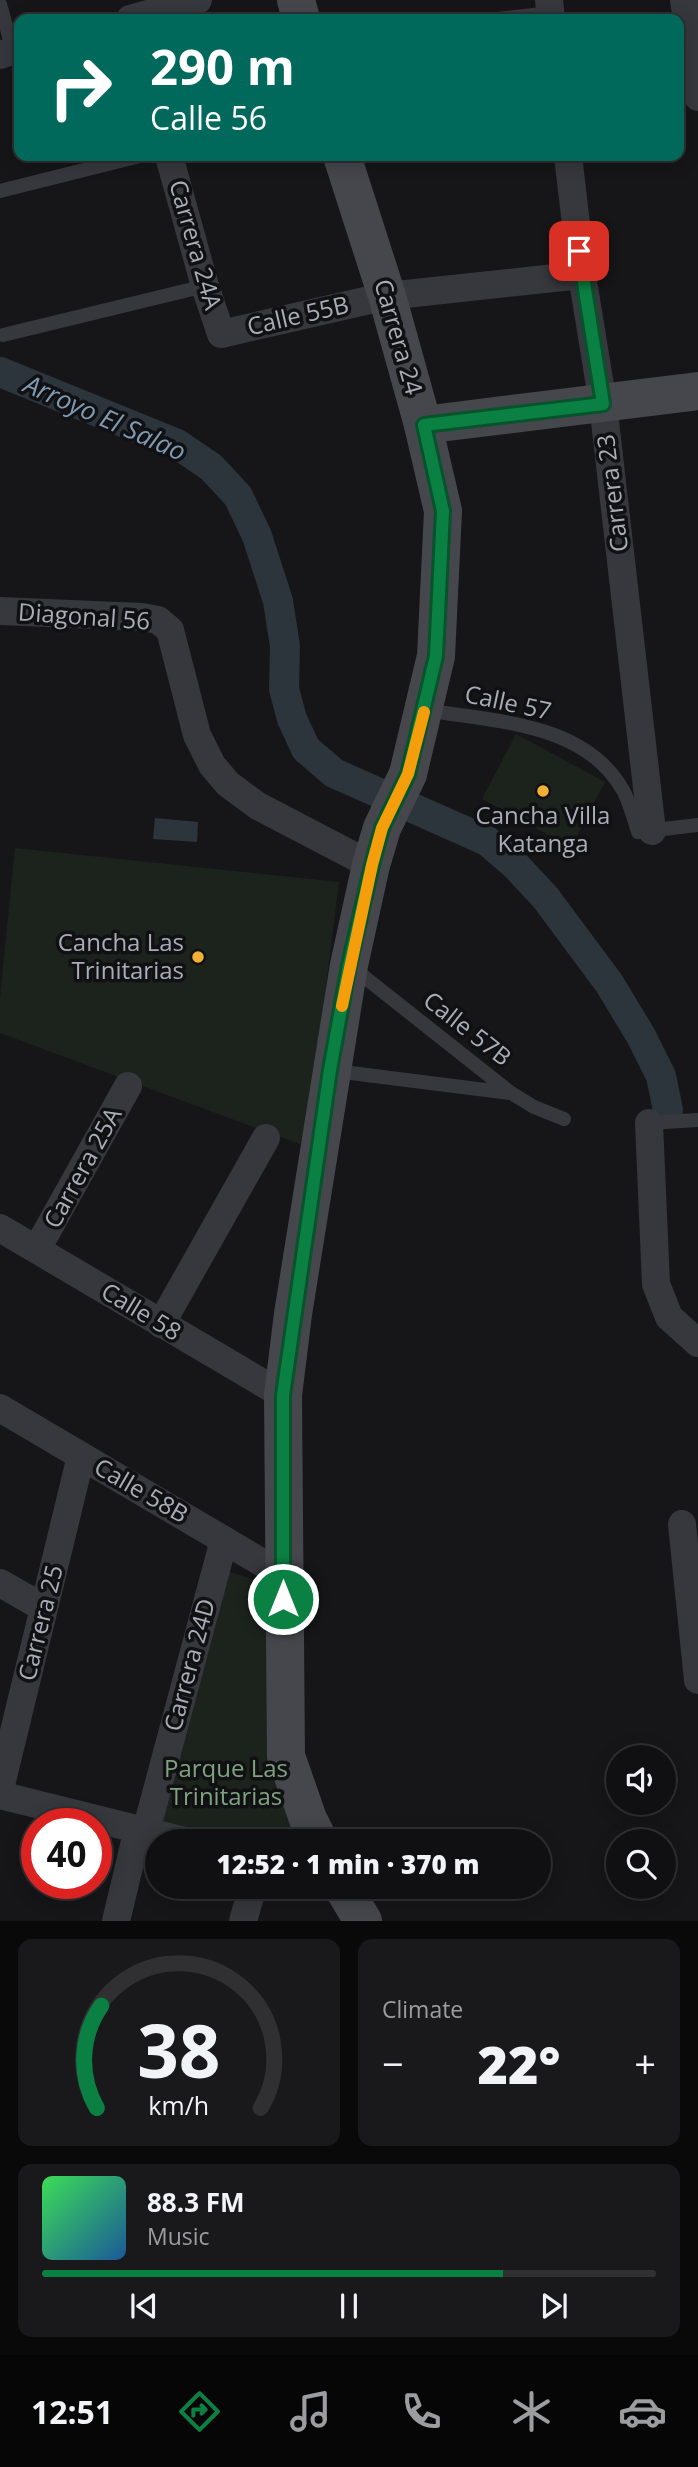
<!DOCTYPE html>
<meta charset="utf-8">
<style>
:root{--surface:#101012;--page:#19191b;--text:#f1f3f6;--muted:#9c9d9f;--line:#303032;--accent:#0b8043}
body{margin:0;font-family:"Open Sans",sans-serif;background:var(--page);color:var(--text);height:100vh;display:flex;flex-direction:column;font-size:26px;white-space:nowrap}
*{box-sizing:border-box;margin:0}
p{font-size:23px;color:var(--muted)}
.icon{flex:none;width:38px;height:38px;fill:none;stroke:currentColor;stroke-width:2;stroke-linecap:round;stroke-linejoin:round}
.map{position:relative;height:1921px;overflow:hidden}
.panel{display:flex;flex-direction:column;gap:18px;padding:18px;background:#09090a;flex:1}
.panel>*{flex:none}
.guide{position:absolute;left:14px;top:14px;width:670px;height:147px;border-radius:14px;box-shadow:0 4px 18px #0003,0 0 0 2px var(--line);background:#00695c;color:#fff;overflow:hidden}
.tools{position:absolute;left:606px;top:1745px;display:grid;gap:14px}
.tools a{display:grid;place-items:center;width:70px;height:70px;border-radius:50%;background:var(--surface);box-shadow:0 4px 18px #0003,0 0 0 2px var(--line);font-size:35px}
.speed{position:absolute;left:21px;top:1808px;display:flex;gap:14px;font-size:35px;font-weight:700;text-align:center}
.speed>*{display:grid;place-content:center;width:91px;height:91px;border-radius:50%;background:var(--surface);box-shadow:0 4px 18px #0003,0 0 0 2px var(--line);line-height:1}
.speed .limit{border:10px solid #d22;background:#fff;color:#111}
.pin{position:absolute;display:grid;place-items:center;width:60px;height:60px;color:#fff;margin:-30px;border-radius:14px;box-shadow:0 4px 10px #0006}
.me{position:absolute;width:77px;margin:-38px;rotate:0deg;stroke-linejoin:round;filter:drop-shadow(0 0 5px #0008)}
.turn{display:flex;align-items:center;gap:24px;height:147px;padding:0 21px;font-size:32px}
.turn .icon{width:91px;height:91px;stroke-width:2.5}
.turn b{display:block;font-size:49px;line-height:60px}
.big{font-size:52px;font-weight:800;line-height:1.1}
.panel .card{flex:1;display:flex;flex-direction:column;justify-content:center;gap:10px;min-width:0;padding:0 24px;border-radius:14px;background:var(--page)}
.panel .dial{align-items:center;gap:0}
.dial svg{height:182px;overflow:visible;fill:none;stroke:var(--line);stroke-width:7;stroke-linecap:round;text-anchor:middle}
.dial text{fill:var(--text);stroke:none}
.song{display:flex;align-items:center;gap:21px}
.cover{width:84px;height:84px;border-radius:10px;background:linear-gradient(135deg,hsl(130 70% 55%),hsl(210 70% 35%))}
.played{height:7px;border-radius:4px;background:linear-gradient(90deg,var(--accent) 75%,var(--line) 75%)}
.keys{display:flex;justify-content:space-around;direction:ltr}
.heat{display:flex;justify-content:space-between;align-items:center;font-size:38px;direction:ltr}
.panel .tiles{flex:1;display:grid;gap:18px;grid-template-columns:1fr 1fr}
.card:last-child{grid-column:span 2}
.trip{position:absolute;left:145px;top:1829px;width:406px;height:70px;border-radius:35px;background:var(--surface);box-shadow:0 4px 18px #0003,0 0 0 2px var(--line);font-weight:800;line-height:70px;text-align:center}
.tab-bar{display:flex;height:112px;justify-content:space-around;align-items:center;background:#060607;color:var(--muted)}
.tab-bar .icon{width:49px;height:49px}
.tab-bar .current{color:var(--accent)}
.tab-bar b{font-size:32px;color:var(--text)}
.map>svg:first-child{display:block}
.green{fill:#1c231d}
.water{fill:#2c353c}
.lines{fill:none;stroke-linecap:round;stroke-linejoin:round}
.canal{stroke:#2c353c;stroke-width:30}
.lane{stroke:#37383d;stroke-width:14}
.street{stroke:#37383d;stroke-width:28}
.secondary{stroke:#45474d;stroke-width:38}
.route-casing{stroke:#07532c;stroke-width:18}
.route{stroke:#0b8043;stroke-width:12}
.slow{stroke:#f59e0b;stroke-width:12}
.poi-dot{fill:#f2b134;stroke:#111113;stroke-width:2.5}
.labels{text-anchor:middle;stroke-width:7;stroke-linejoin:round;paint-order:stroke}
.street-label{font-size:24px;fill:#a8adb8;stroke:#111113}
.poi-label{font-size:24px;fill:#a8adb8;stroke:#111113}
.park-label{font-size:24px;fill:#7fa381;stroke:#111113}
.water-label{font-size:26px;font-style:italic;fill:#7f9bb3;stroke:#111113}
</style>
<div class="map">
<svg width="698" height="1921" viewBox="0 0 698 1921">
<rect width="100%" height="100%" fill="#161618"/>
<g class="green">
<path d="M 516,734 L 605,782 L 571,847 L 482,799 Z"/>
<path d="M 15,848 L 339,882 L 316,1065 L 302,1145 L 0,1033 L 0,998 Z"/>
<path d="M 229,1572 L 275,1586 L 308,1841 L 219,1841 L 155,1825 Z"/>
</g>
<path class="water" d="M 155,818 L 198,822 L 197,842 L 153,839 Z"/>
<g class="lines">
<path class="canal" d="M 0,372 L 177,444 L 211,467 L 238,496 L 257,536 L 278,601 L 285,646 L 284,689 L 292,719 L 306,749 L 334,773 L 487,841 L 516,866 L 545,897 L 609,983 L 641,1036 L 661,1076 L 668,1110"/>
<g class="lane">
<path d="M 0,4 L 13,51"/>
<path d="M 497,19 L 551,13"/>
<path d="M 0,191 L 140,156"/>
<path d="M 3,335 L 205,286"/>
<path d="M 426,710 C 495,722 586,722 624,792 C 630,804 634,819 638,832 L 698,825"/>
<path d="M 353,968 L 511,1093 L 534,1107 L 564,1119"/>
<path d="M 335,1071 L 510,1093"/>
<path d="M 649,1123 L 698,1120"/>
</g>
<g class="street">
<path d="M 549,0 L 551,19"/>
<path d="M 684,0 L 698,97"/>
<path d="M 130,19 L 198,0"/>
<path d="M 0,55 L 19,49"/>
<path d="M 169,156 L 205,286 L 221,334 L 387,296 L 582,275"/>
<path d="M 568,156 L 582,275 L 603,404 L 652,831"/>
<path d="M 0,611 L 142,617 L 158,620 L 170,630 L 197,735 L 212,765 L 228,784 L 258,806 L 371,865"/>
<path d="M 649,1123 L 656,1284 L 669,1317 L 698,1343"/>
<path d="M 0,1228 L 283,1395"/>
<path d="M 37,1249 L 128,1086"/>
<path d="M 161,1324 L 266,1138"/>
<path d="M 0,1408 L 283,1575"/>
<path d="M 682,1524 L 698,1680"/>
<path d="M 0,1583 L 44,1608"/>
<path d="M 0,1789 L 81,1456"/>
<path d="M 0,1795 L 185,1841"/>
<path d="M 146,1831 L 224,1540"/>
<path d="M 116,1921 L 138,1829"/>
<path d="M 243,1921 L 253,1886"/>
</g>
<g class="secondary">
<path d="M 296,0 L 301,19"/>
<path d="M 423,425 L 698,391"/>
<path d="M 319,1841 L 308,1819 L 286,1756 L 283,1395 L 293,1314 L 349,965 L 371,865 L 382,828 L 408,774 L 436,656 L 443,511 L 423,425 L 387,296 L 342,156"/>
<path d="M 342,1886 L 363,1921"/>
</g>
</g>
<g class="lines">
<defs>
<path id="route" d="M 283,1599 L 283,1395 L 330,1070 L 349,965 L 372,865 L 382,828 L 408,774 L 436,656 L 443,511 L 424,425 L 603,404 L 579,251"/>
</defs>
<use href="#route" class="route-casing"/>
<use href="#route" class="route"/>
<path class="slow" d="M 342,1006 L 372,865 L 382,828 L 408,774 L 424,712"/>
</g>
<g class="poi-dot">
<circle cx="543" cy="791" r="7"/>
<circle cx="198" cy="957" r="7"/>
</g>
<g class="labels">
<g class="street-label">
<text transform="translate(195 245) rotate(74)" y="8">Carrera 24A</text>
<text transform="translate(298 316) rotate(-13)" y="8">Calle 55B</text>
<text transform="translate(398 337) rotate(74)" y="8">Carrera 24</text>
<text transform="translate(613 493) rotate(-97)" y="8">Carrera 23</text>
<text transform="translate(84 617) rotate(4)" y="8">Diagonal 56</text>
<text transform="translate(508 703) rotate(12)" y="8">Calle 57</text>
<text transform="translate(467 1029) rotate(38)" y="8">Calle 57B</text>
<text transform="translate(83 1168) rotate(-61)" y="8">Carrera 25A</text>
<text transform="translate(141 1312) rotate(31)" y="8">Calle 58</text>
<text transform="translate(141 1491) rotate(30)" y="8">Calle 58B</text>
<text transform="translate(41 1623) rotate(-76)" y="8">Carrera 25</text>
<text transform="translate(190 1665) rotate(-75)" y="8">Carrera 24D</text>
</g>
<g class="poi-label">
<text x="543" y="824">Cancha Villa<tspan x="543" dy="28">Katanga</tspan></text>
<text x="184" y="951" text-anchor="end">Cancha Las<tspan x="184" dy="28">Trinitarias</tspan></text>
</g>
<g class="park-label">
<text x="226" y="1777">Parque Las<tspan x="226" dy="28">Trinitarias</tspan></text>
</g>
<g class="water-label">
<text transform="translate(105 418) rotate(24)" y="9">Arroyo El Salao</text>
</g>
</g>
</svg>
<div class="tools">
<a><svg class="icon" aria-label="sound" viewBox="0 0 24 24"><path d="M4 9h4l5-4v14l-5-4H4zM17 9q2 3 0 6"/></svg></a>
<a><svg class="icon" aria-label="search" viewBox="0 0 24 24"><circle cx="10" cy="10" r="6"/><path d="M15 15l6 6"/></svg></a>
</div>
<div class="speed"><div class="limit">40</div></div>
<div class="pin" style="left:579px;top:251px;background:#d93025"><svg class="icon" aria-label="arrive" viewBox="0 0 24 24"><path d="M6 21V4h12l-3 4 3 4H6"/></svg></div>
<svg class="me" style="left:283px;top:1599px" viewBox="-20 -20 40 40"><circle r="17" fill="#0b8043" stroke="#fff" stroke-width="3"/><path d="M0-11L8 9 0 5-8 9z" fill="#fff"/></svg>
<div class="trip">12:52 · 1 min · 370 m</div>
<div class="guide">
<div class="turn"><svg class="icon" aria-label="right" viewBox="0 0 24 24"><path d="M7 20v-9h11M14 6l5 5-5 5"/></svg><div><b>290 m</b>Calle 56</div></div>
</div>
</div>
<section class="panel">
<div class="tiles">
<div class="card dial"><svg viewBox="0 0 100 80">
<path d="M14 69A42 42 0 1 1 86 69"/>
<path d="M14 69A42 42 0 0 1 16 24" stroke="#0b8043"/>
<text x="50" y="56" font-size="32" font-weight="700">38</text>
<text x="50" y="72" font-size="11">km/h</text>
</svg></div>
<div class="card"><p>Climate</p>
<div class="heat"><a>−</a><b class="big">22°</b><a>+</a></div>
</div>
<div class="card">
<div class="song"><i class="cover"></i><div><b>88.3 FM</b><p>Music</p></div></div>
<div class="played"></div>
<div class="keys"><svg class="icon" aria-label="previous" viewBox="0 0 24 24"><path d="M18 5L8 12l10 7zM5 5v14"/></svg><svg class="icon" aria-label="pause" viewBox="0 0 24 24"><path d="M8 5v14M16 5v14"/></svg><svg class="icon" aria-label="next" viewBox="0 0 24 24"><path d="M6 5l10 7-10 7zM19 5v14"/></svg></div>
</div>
</div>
</section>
<nav class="tab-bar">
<b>12:51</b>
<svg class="icon current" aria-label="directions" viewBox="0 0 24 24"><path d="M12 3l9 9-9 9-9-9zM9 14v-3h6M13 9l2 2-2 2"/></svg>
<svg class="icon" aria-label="music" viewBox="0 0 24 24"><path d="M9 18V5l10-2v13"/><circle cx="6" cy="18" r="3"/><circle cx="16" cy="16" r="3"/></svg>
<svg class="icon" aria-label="phone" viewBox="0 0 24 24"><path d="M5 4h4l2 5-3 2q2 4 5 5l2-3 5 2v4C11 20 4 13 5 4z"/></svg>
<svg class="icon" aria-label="climate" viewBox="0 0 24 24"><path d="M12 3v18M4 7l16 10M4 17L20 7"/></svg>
<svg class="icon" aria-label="car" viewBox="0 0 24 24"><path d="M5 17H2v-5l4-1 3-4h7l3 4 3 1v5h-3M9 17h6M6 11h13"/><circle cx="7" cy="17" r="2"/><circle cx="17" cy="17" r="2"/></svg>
</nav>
